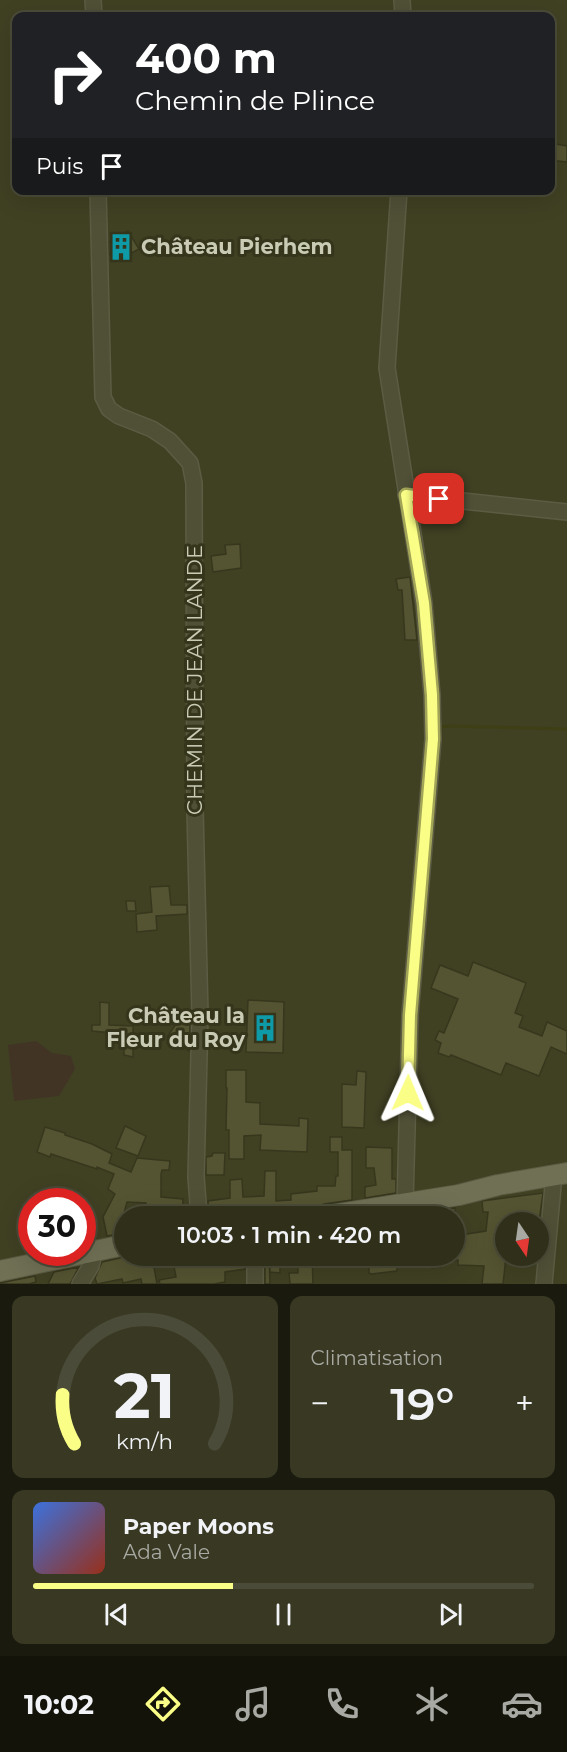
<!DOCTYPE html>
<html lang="fr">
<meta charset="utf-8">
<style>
:root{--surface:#30301a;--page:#383823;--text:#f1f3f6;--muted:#a8a9a2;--line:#4b4b39;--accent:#fafe86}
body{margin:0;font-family:Montserrat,sans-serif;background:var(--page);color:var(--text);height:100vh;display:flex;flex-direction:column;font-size:22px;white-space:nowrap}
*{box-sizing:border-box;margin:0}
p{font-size:20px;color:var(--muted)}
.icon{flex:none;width:33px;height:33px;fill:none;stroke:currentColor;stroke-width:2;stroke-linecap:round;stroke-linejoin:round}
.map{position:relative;height:1284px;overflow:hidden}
.side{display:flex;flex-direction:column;gap:12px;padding:12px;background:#1a1a0e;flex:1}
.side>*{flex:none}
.guide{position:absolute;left:12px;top:12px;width:543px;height:183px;border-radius:12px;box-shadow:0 6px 24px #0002,0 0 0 2px var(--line);background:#202124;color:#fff;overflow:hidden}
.needle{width:39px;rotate:167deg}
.fabs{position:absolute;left:495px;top:1212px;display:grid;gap:12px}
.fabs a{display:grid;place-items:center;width:54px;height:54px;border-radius:50%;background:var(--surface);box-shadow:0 6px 24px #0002,0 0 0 2px var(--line);font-size:30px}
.speed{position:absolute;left:18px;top:1188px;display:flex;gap:12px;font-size:30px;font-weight:700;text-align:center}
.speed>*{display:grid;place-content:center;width:78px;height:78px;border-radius:50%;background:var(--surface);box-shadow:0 6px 24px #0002,0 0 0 2px var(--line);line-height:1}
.speed .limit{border:9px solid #d22;background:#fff;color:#111}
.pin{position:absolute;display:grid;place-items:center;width:51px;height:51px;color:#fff;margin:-26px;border-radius:12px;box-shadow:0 3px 9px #0006}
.me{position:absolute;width:66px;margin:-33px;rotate:1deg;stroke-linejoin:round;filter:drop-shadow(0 0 4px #0008)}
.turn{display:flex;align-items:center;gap:21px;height:126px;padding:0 24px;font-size:27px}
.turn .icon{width:78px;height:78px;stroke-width:2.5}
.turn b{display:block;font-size:42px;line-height:51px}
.then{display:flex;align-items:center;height:57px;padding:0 24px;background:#0003;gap:12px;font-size:22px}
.big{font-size:45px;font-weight:600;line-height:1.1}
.side .tile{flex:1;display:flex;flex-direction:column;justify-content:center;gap:9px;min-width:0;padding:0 21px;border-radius:12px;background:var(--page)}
.side .dial{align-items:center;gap:0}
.dial svg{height:156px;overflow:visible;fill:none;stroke:var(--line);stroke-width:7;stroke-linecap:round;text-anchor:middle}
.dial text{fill:var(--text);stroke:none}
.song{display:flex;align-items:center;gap:18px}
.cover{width:72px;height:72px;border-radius:9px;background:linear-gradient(135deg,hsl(220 70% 55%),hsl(10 70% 35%))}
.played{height:6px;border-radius:3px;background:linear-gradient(90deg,var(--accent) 40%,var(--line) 40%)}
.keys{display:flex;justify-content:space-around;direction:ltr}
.heat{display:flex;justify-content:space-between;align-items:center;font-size:33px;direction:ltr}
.side .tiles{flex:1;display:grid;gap:12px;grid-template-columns:1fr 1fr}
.tile:last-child{grid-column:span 2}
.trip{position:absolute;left:114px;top:1206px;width:351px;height:60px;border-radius:30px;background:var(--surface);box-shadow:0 6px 24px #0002,0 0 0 2px var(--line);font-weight:600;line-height:60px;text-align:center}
.menu{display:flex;height:96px;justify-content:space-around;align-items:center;background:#13130a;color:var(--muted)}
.menu .icon{width:42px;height:42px}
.menu .selected{color:var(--accent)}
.menu b{font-size:27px;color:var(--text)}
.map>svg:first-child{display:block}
.green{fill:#413425}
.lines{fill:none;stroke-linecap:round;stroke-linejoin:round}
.stream{stroke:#3f3f15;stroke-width:3}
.building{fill:#545432;stroke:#37371e;stroke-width:1.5}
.minor-casing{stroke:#5c5c44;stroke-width:18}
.major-casing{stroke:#5c5c44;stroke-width:22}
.minor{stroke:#505037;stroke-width:15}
.major{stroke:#707055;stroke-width:20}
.route-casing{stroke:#a2a557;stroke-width:15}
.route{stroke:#fafe86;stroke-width:10}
.labels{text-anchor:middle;stroke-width:6;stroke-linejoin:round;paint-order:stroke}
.poi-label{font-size:21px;font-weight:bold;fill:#cacbb4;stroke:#35351c;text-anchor:start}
.street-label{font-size:21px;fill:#cacbb4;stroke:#35351c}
</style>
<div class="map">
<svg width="567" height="1284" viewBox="0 0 567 1284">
<rect width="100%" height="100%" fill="#404023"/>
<g class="green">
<path d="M 36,1041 L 52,1053 L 71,1056 L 75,1069 L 59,1096 L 14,1101 L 8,1045 Z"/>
<path d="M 31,1206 L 32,1252 L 39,1253 L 29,1257 L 23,1212 Z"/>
</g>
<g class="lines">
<path class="stream" d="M 440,741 L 441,727 L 446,726 L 567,729"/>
</g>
<g class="building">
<path d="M 550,143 L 567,146 L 567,162 L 550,160 Z"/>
<path d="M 128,231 L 139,249 L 115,262 L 109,253 L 109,242 Z"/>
<path d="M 240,544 L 241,568 L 213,572 L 211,556 L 226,554 L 225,545 Z"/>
<path d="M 410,577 L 417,640 L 405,640 L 402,590 L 398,590 L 396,579 Z"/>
<path d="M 169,886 L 171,905 L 187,905 L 187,914 L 156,916 L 157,930 L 137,932 L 136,914 L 152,912 L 150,887 Z"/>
<path d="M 126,901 L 135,901 L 136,911 L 127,911 Z"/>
<path d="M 473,962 L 526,983 L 515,1013 L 523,1016 L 519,1027 L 542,1036 L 547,1022 L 567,1031 L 567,1054 L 551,1047 L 539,1076 L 506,1063 L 501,1075 L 451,1055 L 449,1057 L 438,1053 L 441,1043 L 435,1040 L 439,1031 L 444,1033 L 458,999 L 431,988 L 440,965 L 468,976 Z"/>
<path d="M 248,1000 L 284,1002 L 283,1053 L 246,1052 Z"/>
<path d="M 100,1002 L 109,1003 L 109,1025 L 133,1026 L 133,1057 L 124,1055 L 124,1034 L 92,1031 L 92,1025 L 100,1025 Z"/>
<path d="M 177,1015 L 190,1024 L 189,1051 L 167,1037 L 176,1024 L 172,1022 Z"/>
<path d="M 226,1070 L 246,1070 L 246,1102 L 260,1103 L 260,1124 L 299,1126 L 299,1118 L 308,1119 L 307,1152 L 260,1150 L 261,1135 L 244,1136 L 244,1159 L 229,1159 L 229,1130 L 226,1130 L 227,1088 L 226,1088 Z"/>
<path d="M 357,1071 L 366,1072 L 364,1128 L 342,1127 L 342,1084 L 356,1085 Z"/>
<path d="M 125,1126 L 146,1136 L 138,1156 L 116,1148 Z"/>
<path d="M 45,1127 L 65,1133 L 65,1135 L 92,1144 L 112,1154 L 109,1163 L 131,1172 L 137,1158 L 170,1161 L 169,1170 L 162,1170 L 161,1174 L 161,1197 L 183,1199 L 182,1216 L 146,1216 L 146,1203 L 127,1202 L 124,1213 L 124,1233 L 107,1236 L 103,1217 L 115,1194 L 108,1189 L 114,1174 L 97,1167 L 97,1169 L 51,1154 L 50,1157 L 37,1152 Z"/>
<path d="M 330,1137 L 342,1137 L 342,1150 L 352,1150 L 352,1200 L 324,1204 L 319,1206 L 315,1211 L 280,1216 L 209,1216 L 208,1201 L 230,1198 L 230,1180 L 242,1179 L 243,1197 L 264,1196 L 265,1171 L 276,1171 L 276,1201 L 291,1200 L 291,1194 L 317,1191 L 317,1186 L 335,1186 L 336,1176 L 338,1176 L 338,1152 L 330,1152 Z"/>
<path d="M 366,1147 L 392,1148 L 392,1179 L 396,1179 L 396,1193 L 365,1198 L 365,1187 L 376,1185 L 374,1168 L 366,1168 Z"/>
<path d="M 213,1153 L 225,1153 L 224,1175 L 206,1175 L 206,1157 L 212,1156 Z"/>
<path d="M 543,1193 L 539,1222 L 512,1218 L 512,1220 L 510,1220 L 509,1222 L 506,1222 L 506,1257 L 503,1284 L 482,1284 L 484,1266 L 458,1265 L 458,1260 L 454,1261 L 454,1236 L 486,1231 L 488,1212 L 483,1212 L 482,1201 Z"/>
<path d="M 455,1208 L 455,1216 L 442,1216 L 441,1210 Z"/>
<path d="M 129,1256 L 152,1256 L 157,1284 L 142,1284 L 141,1279 L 123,1283 L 122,1279 L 97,1284 L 95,1278 L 102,1262 Z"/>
<path d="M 172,1256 L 245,1256 L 245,1269 L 225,1272 L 225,1282 L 214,1284 L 160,1284 L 159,1280 L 176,1277 Z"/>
<path d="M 265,1256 L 269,1256 L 270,1284 L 265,1284 Z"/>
<path d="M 270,1256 L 280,1256 L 280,1273 L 270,1272 Z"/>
<path d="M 298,1256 L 312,1256 L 313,1284 L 290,1284 L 289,1273 L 298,1273 Z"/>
<path d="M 350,1256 L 397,1256 L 397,1271 L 371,1274 L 369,1273 L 369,1265 L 350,1265 Z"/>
<path d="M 432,1256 L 440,1256 L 441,1267 L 432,1268 Z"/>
<path d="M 79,1267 L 70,1284 L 48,1284 L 54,1272 Z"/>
<path d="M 35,1276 L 36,1282 L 29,1284 L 0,1284 L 0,1283 Z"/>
</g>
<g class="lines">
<defs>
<g id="minor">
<path d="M 93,0 L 94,16"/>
<path d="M 402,0 L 403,16"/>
<path d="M 98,190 L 103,397 L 109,409 L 119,416 L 152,429 L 170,441 L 190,463 L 194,483 L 195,810 L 200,1015 L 196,1177 L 199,1216"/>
<path d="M 399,190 L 387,368 L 424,603 L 432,695 L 433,739 L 410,1015 L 405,1204"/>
<path d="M 406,495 L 567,512"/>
<path d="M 80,1284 L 91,1266 L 95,1250"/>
<path d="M 255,1284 L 255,1256"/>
<path d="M 544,1284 L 554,1175"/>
</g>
<g id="major">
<path d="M 326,1216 L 459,1195 L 498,1185 L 567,1173"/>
<path d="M 0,1271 L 124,1245"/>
</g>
</defs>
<use href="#minor" class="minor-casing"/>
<use href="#major" class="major-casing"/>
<use href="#minor" class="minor"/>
<use href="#major" class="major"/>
</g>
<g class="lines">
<defs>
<path id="route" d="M 408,1093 L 410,1015 L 433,739 L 432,695 L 424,603 L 406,495 L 439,499"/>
</defs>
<use href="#route" class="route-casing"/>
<use href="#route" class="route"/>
</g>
<defs>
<symbol id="building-bare" viewBox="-9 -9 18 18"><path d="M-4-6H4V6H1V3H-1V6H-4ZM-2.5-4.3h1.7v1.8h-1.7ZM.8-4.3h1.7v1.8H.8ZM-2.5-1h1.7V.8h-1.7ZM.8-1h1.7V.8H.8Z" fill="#0f9aa8" stroke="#35351c" stroke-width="2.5" paint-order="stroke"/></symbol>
</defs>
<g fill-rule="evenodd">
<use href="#building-bare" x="102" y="228" width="38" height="38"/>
<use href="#building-bare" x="246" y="1009" width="38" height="38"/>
</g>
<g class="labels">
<g class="poi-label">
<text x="141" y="254">Château Pierhem</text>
<text x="245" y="1023" text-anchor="end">Château la<tspan x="245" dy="24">Fleur du Roy</tspan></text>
</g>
<g class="street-label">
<text transform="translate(195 680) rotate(-90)" y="7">CHEMIN DE JEAN LANDE</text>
</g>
</g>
</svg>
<div class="fabs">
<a><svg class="needle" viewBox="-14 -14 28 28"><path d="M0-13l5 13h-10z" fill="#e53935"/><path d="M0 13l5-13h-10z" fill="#a8a9a2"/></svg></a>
</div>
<div class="speed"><div class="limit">30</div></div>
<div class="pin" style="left:439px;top:499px;background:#d93025"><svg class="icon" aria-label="arrive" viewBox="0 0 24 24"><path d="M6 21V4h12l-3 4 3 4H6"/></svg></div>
<svg class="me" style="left:408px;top:1093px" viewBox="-20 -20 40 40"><path d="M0-17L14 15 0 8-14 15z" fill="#fafe86" stroke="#fff" stroke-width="4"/></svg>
<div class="trip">10:03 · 1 min · 420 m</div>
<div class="guide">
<div class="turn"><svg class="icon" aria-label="right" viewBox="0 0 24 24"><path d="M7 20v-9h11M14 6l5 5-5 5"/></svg><div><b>400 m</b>Chemin de Plince</div></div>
<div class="then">Puis<svg class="icon" aria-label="arrive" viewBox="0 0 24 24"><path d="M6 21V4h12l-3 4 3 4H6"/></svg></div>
</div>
</div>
<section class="side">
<div class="tiles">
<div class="tile dial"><svg viewBox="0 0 100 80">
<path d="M14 69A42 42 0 1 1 86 69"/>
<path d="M14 69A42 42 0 0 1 8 44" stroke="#fafe86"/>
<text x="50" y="56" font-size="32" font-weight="700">21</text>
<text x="50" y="72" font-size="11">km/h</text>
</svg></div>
<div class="tile"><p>Climatisation</p>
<div class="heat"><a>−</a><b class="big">19°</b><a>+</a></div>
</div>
<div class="tile">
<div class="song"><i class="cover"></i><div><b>Paper Moons</b><p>Ada Vale</p></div></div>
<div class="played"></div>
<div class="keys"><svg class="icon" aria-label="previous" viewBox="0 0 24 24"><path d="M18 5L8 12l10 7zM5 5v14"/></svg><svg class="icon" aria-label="pause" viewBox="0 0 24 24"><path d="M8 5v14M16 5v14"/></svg><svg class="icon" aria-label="next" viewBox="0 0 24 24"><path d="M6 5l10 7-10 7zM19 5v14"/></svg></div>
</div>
</div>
</section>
<nav class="menu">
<b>10:02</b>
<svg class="icon selected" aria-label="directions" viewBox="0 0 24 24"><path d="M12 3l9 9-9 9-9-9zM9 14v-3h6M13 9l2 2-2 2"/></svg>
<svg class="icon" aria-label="music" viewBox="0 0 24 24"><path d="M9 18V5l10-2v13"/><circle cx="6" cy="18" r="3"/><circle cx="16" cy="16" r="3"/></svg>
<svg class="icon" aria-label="phone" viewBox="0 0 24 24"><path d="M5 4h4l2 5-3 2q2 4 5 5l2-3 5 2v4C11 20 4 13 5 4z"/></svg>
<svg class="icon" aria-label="climate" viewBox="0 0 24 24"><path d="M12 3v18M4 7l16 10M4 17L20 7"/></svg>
<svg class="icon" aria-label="car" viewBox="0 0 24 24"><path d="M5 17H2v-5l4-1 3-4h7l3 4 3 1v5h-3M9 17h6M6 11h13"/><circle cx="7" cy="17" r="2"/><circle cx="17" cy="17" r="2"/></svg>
</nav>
